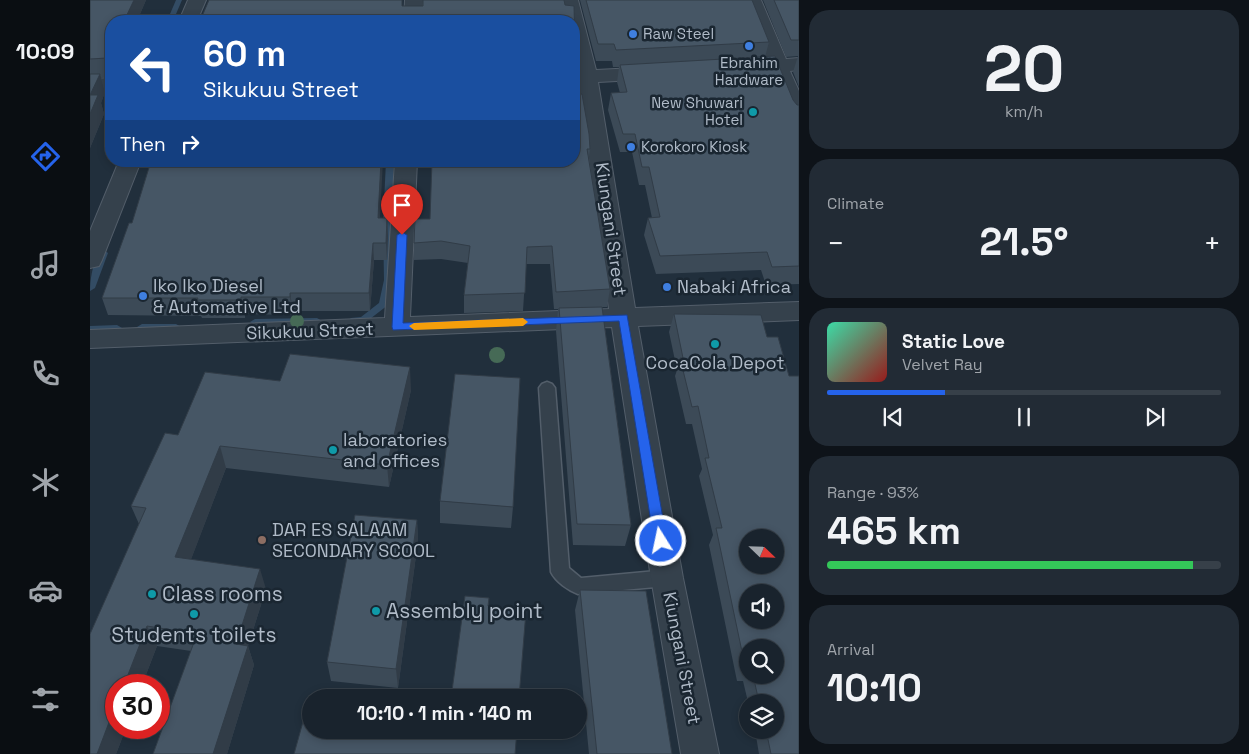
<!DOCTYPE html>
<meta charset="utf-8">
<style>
:root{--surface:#19232d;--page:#222b35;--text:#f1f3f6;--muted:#9fa4aa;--line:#374049;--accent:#2563eb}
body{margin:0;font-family:"Space Grotesk",sans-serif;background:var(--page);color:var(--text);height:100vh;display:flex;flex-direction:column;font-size:19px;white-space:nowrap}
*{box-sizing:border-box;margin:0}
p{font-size:16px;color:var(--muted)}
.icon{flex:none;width:28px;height:28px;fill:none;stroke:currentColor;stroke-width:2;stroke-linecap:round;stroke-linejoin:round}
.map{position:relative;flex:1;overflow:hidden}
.panel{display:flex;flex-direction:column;gap:10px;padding:10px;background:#0e1319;width:450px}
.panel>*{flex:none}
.hud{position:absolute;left:15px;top:15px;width:475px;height:152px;border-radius:20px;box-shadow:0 2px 8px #0003,0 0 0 1px var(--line);background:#1a4fa0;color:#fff;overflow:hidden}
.needle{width:32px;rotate:113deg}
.tools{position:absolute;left:649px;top:529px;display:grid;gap:10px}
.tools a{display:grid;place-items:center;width:45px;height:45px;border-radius:50%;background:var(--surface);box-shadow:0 2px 8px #0003,0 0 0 1px var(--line);font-size:25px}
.speed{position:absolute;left:15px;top:674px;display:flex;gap:10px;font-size:25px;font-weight:700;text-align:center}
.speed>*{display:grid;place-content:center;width:65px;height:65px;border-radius:50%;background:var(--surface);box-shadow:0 2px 8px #0003,0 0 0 1px var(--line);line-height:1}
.speed .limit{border:8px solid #d22;background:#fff;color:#111}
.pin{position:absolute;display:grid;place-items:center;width:42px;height:42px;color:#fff;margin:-51px -21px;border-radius:50% 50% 50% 0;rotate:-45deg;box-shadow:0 0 5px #0007}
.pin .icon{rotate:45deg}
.me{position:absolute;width:55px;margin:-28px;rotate:350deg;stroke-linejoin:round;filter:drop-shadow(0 0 4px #0008)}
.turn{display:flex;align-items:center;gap:18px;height:105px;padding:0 15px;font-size:22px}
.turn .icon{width:65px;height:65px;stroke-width:2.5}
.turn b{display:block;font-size:35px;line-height:42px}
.then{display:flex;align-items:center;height:48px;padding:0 15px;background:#0003;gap:10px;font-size:19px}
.big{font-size:38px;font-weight:700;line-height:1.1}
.panel .card{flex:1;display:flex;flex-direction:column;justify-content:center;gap:8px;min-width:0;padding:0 18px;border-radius:20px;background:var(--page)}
.panel .dial{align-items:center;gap:0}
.dial b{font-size:65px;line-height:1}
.song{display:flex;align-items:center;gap:15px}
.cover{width:60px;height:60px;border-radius:8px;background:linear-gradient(135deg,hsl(160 70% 55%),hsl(0 70% 35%))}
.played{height:5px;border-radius:2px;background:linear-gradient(90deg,var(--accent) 30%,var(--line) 30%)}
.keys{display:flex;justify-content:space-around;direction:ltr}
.heat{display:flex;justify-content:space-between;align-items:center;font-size:28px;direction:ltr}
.charge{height:8px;border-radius:4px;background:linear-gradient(90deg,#34c759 93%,var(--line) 0)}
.trip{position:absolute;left:212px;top:689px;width:285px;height:50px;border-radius:25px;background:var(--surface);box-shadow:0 2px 8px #0003,0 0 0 1px var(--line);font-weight:700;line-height:50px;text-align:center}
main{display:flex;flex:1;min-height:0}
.dock{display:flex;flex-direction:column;width:90px;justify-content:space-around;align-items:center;background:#0a0e12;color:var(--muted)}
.dock .icon{width:35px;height:35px}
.dock .current{color:var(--accent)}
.dock b{font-size:22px;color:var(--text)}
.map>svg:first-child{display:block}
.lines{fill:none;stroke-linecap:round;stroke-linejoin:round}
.stream{fill:#334c64;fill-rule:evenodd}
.lane-casing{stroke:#535e6a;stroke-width:3}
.street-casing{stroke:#535e6a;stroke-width:2}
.lane{fill:#35414c;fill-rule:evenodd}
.street{fill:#35414c;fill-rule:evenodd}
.tree{fill:#466a56}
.wall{fill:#3c4a57;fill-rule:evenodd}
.shaded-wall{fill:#313c47}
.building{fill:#465665;stroke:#313c47;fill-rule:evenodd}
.route{fill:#2563eb;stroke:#184099}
.slow{fill:#f59e0b}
.shop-dot{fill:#3f7fe0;stroke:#1a2631;stroke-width:2}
.culture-dot{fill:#0f9aa8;stroke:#1a2631;stroke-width:2}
.education-dot{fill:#8d6e63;stroke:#1a2631;stroke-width:2}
.labels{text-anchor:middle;stroke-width:5;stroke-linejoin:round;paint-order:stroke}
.far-poi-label{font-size:15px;fill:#b0bbc8;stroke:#1a2631;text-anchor:start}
.street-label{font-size:18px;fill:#b0bbc8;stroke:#1a2631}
.poi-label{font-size:18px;fill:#b0bbc8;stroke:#1a2631;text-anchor:start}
.near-poi-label{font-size:21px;fill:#b0bbc8;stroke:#1a2631;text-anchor:start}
</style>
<main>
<nav class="dock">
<b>10:09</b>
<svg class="icon current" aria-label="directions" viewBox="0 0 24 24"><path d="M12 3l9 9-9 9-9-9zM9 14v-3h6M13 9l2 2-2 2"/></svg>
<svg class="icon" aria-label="music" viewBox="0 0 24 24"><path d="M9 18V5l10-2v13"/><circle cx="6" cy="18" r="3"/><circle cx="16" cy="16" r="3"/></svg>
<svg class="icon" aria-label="phone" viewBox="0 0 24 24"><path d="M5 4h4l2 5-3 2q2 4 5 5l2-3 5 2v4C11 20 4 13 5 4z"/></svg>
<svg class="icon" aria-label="climate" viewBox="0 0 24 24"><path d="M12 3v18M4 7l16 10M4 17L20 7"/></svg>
<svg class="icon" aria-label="car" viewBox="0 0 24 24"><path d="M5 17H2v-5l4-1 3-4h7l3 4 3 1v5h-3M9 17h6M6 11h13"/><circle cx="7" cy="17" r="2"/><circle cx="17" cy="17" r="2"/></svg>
<svg class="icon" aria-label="filters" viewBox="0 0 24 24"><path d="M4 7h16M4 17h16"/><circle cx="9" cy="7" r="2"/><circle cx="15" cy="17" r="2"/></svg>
</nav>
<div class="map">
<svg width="709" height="754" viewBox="0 0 709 754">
<rect width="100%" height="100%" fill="#212f3c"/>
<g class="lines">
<g class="stream">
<path d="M 86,0 L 92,0 L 83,21 L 77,21 Z"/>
<path d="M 296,161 L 304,161 L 301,223 L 304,280 L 298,305 L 276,322 L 261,322 L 259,320 L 261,318 L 271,317 L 289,303 L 294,280 L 293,223 Z"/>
<path d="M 14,250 L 18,253 L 5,288 L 0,291 C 0,280 3,255 14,250 Z"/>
<path d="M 227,318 L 232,321 L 227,324 L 165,325 L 160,322 L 165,319 Z"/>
<path d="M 52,324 L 86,324 L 91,327 C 85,332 53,332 47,327 Z"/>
<path d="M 27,325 L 32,328 L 30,330 L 0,332 L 0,326 Z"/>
</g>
<defs>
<path id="lane" d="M 457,382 L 462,384 L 465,388 L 479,568 L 491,578 L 577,570 L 583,572 L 586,578 L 583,584 L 577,586 L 488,594 C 478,590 466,582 461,572 L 449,388 L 452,384 Z"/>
<g id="street">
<path d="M 98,0 L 116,0 L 107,21 L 89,21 Z"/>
<path d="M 315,0 L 333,0 L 332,21 L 314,21 Z"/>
<path d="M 470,0 L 488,0 L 506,70 L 565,67 L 572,69 L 575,73 L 572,77 L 565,79 L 508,82 L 545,308 L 709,302 L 709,320 L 548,326 L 593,578 L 629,754 L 591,754 L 561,578 L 522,327 L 0,348 L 0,330 L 295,318 L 305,161 L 327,161 L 320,317 L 519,309 L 489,83 L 484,83 L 484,71 L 487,71 L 484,58 L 484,21 L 475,21 Z"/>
<path d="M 653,0 L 671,0 L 696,59 L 709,58 L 709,70 L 700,71 L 709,91 L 709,122 L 702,120 L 699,116 L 682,72 L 651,75 L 644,73 L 641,69 L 644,65 L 677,61 Z"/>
<path d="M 21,78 L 21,90 L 0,91 L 0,79 Z"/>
<path d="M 29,161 L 51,161 L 12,260 L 9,266 L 0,268 L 0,231 Z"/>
</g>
</defs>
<use href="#lane" class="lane-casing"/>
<use href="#street" class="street-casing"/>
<use href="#lane" class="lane"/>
<use href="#street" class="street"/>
</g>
<g class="tree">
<circle cx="207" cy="321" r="7"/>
<circle cx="407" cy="355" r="8"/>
</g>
<g class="wall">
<path d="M 0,0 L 56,0 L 47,21 L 21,21 L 21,77 L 11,77 L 15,92 L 11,103 L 14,114 L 0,148 Z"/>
<path d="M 490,0 L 662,0 L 679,42 L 675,57 L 703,100 L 707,105 L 709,105 L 709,284 L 676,285 L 671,270 L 566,274 L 554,235 L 558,218 L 562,218 L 555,185 L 549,185 L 542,152 L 530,152 L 518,110 L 521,93 L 530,93 L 527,82 L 529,67 L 523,67 L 522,61 L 506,61 Z"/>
<path d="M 673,0 L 709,0 L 709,87 L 703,72 L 708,56 L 696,57 Z"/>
<path d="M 484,84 L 500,149 L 499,157 L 520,289 L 517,307 L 512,307 L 541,525 L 535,546 L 483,545 L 466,331 L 468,309 L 464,309 L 460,264 L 436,264 L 433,311 L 374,313 L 374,295 L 378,263 L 351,259 L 324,260 L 324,243 L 340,219 Z"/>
<path d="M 297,218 L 298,236 L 297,260 L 284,260 L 280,311 L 203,311 L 203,315 L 155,314 L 155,318 L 112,318 L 111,316 L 18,315 L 12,298 L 42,223 Z"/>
<path d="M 584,314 L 677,337 L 699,376 L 709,754 L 669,754 L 665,730 L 685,730 L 685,702 L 658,702 L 653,681 L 647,681 L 619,545 L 623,535 L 609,476 L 612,469 L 602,424 L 596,424 L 585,376 L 587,370 L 579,332 ZM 658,648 L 685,675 L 658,675 Z"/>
<path d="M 190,381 L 321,390 L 299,487 L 136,468 L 101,559 L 176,589 L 158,646 L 164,665 L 137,754 L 63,754 L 101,651 L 67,646 L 52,685 L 26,685 L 36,728 L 26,754 L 0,754 L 49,524 L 41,506 L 88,435 Z"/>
<path d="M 350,501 L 423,507 L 421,528 L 350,523 Z"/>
<path d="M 327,520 L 328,541 L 308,688 L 241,681 L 237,662 Z"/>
<path d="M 490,590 L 582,754 L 499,754 L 485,610 Z"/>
</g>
<g class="shaded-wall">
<path d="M 44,0 L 56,0 L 47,21 L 34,21 Z"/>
<path d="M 21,49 L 21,73 L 17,58 Z"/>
<path d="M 10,74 L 15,92 L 11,103 L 14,114 L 0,148 L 0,95 Z"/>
<path d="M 291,161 L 293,161 L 289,236 L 288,218 Z"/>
<path d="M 297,218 L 298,236 L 297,260 L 296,243 Z"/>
<path d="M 283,243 L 284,260 L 280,311 L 279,293 Z"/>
<path d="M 200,293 L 203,311 L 203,315 L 200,297 Z"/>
<path d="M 320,367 L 321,390 L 299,487 L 297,465 Z"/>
<path d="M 130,446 L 136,468 L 94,578 L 85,557 Z"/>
<path d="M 327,520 L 328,541 L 308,688 L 306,669 Z"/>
<path d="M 170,569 L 176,589 L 158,646 L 164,665 L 137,754 L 123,754 L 146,644 Z"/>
<path d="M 57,626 L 67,646 L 52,685 L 34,685 Z"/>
<path d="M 26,704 L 26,728 L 36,728 L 26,754 L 7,754 Z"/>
</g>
<g class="building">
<path d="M 0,0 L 44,0 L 34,21 L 21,21 L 21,49 L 17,58 L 0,59 Z"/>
<path d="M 119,0 L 312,0 L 312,6 L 333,6 L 333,0 L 474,0 L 475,5 L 484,6 L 485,45 L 484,45 L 484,21 L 110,21 Z"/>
<path d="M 496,0 L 662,0 L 679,42 L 526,50 L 524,44 L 508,44 Z"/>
<path d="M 684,0 L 709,0 L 709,40 L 701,40 Z"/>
<path d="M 685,56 L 703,100 L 707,105 L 709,105 L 709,266 L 682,267 L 677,252 L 570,256 L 558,218 L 570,217 L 559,167 L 552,167 L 545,134 L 533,134 L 521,93 L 537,92 L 530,65 Z"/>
<path d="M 0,74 L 10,74 L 0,95 Z"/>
<path d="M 484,84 L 486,95 L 492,94 L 499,134 L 500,149 L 497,149 L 520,289 L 466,292 L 462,246 L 437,247 L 435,293 L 374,295 L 380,246 L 351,241 L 324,243 L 325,219 L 340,219 L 342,161 L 484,161 Z"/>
<path d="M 0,95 L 8,95 L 0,114 Z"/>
<path d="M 61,161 L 291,161 L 288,218 L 297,218 L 296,243 L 283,243 L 279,293 L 200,293 L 200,297 L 151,297 L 151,300 L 107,300 L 108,298 L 12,298 L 39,223 L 42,223 Z"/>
<path d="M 512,307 L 541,525 L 487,524 L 469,308 Z"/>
<path d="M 584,314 L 671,315 L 677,337 L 688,337 L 699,376 L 709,376 L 709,754 L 681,754 L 676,730 L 685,730 L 685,702 L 669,702 L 663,675 L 685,675 L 685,648 L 658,648 L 658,666 L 655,666 L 626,528 L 632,528 L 615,458 L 619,458 L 608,406 L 602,407 L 590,358 L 593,358 ZM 658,538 L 685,538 L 685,565 L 658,565 ZM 658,592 L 685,592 L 685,620 L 658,620 Z"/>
<path d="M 200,354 L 320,367 L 297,465 L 130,446 L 85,557 L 170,569 L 146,644 L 158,646 L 123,754 L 63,754 L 107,634 L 57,626 L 34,685 L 26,685 L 26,704 L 7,754 L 0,754 L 0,634 L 56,508 L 41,506 L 75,433 L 88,435 L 115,372 L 190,381 Z"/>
<path d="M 365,374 L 430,378 L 423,507 L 350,501 Z"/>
<path d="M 265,515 L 327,520 L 306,669 L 237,662 Z"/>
<path d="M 490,590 L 556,591 L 582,754 L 507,754 Z"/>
<path d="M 375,596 L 399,598 L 398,606 L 436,611 L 429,698 L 361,698 Z"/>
<path d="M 216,711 L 221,712 L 221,730 L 321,730 L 356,736 L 357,730 L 427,730 L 425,754 L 204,754 Z"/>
</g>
<path class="route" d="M 312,232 L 317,235 L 313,323 L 537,315 L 577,541 L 575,545 L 571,547 L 566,545 L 564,541 L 529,321 L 303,330 L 302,327 L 307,235 Z"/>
<path class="slow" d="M 433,318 L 438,322 L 433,326 L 324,330 L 319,326 L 324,323 Z"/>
<g class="shop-dot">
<circle cx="543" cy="34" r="5"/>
<circle cx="659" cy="46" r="5"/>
<circle cx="541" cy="147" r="5"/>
<circle cx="577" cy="287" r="5"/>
<circle cx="53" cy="296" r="5"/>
</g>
<g class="culture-dot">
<circle cx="663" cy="112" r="5"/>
<circle cx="625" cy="344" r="5"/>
<circle cx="243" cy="450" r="5"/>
<circle cx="62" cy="594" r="5"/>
<circle cx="286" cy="611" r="5"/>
<circle cx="104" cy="614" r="5"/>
</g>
<circle class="education-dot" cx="172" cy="540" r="5"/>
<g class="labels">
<g class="far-poi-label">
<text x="553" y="39">Raw Steel</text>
<text x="659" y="68" text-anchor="middle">Ebrahim<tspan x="659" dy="17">Hardware</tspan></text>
<text x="653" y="108" text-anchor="end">New Shuwari<tspan x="653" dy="17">Hotel</tspan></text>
<text x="551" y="152">Korokoro Kiosk</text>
</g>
<g class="street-label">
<text transform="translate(521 229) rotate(82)" y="6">Kiungani Street</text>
<text transform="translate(220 331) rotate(-2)" y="6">Sikukuu Street</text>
<text transform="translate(592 658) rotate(79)" y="6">Kiungani Street</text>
</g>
<g class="poi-label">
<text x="63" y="292">Iko Iko Diesel<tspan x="63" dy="21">&amp; Automative Ltd</tspan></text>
<text x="587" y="293">Nabaki Africa</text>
<text x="625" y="369" text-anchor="middle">CocaCola Depot</text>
<text x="253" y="446">laboratories<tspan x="253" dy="21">and offices</tspan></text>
<text x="182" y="536">DAR ES SALAAM<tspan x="182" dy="21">SECONDARY SCOOL</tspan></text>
</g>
<g class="near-poi-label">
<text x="72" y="601">Class rooms</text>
<text x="296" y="618">Assembly point</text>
<text x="104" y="642" text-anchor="middle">Students toilets</text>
</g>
</g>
</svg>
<div class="tools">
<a><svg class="needle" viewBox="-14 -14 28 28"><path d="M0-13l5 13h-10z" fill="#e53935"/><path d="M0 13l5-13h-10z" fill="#9fa4aa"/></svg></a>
<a><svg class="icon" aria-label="sound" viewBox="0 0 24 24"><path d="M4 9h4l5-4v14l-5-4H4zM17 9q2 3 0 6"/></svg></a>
<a><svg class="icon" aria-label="search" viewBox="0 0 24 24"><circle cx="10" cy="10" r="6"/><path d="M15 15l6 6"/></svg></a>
<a><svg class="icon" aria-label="layers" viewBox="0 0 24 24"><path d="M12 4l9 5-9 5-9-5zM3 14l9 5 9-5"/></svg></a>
</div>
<div class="speed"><div class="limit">30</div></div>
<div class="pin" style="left:312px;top:235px;background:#d93025"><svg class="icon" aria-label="arrive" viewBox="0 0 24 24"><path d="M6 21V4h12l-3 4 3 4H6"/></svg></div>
<svg class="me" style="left:571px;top:541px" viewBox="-20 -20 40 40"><circle r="17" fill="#2563eb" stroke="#fff" stroke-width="3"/><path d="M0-11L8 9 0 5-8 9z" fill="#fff"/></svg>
<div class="trip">10:10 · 1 min · 140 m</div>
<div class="hud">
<div class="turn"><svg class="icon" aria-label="left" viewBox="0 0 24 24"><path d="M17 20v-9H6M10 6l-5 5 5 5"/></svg><div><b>60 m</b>Sikukuu Street</div></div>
<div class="then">Then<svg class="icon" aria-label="right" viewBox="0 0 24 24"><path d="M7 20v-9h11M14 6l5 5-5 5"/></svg></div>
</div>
</div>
<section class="panel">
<div class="card dial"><b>20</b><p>km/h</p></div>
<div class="card"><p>Climate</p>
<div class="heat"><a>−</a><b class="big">21.5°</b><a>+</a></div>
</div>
<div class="card">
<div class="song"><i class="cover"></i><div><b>Static Love</b><p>Velvet Ray</p></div></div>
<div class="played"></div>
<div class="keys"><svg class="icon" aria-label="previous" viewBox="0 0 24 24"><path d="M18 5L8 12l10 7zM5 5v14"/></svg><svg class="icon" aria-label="pause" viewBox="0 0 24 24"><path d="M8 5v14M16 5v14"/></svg><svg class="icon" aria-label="next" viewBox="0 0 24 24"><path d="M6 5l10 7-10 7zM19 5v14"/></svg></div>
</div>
<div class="card"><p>Range · 93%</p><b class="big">465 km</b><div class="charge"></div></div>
<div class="card"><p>Arrival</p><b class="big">10:10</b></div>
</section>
</main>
